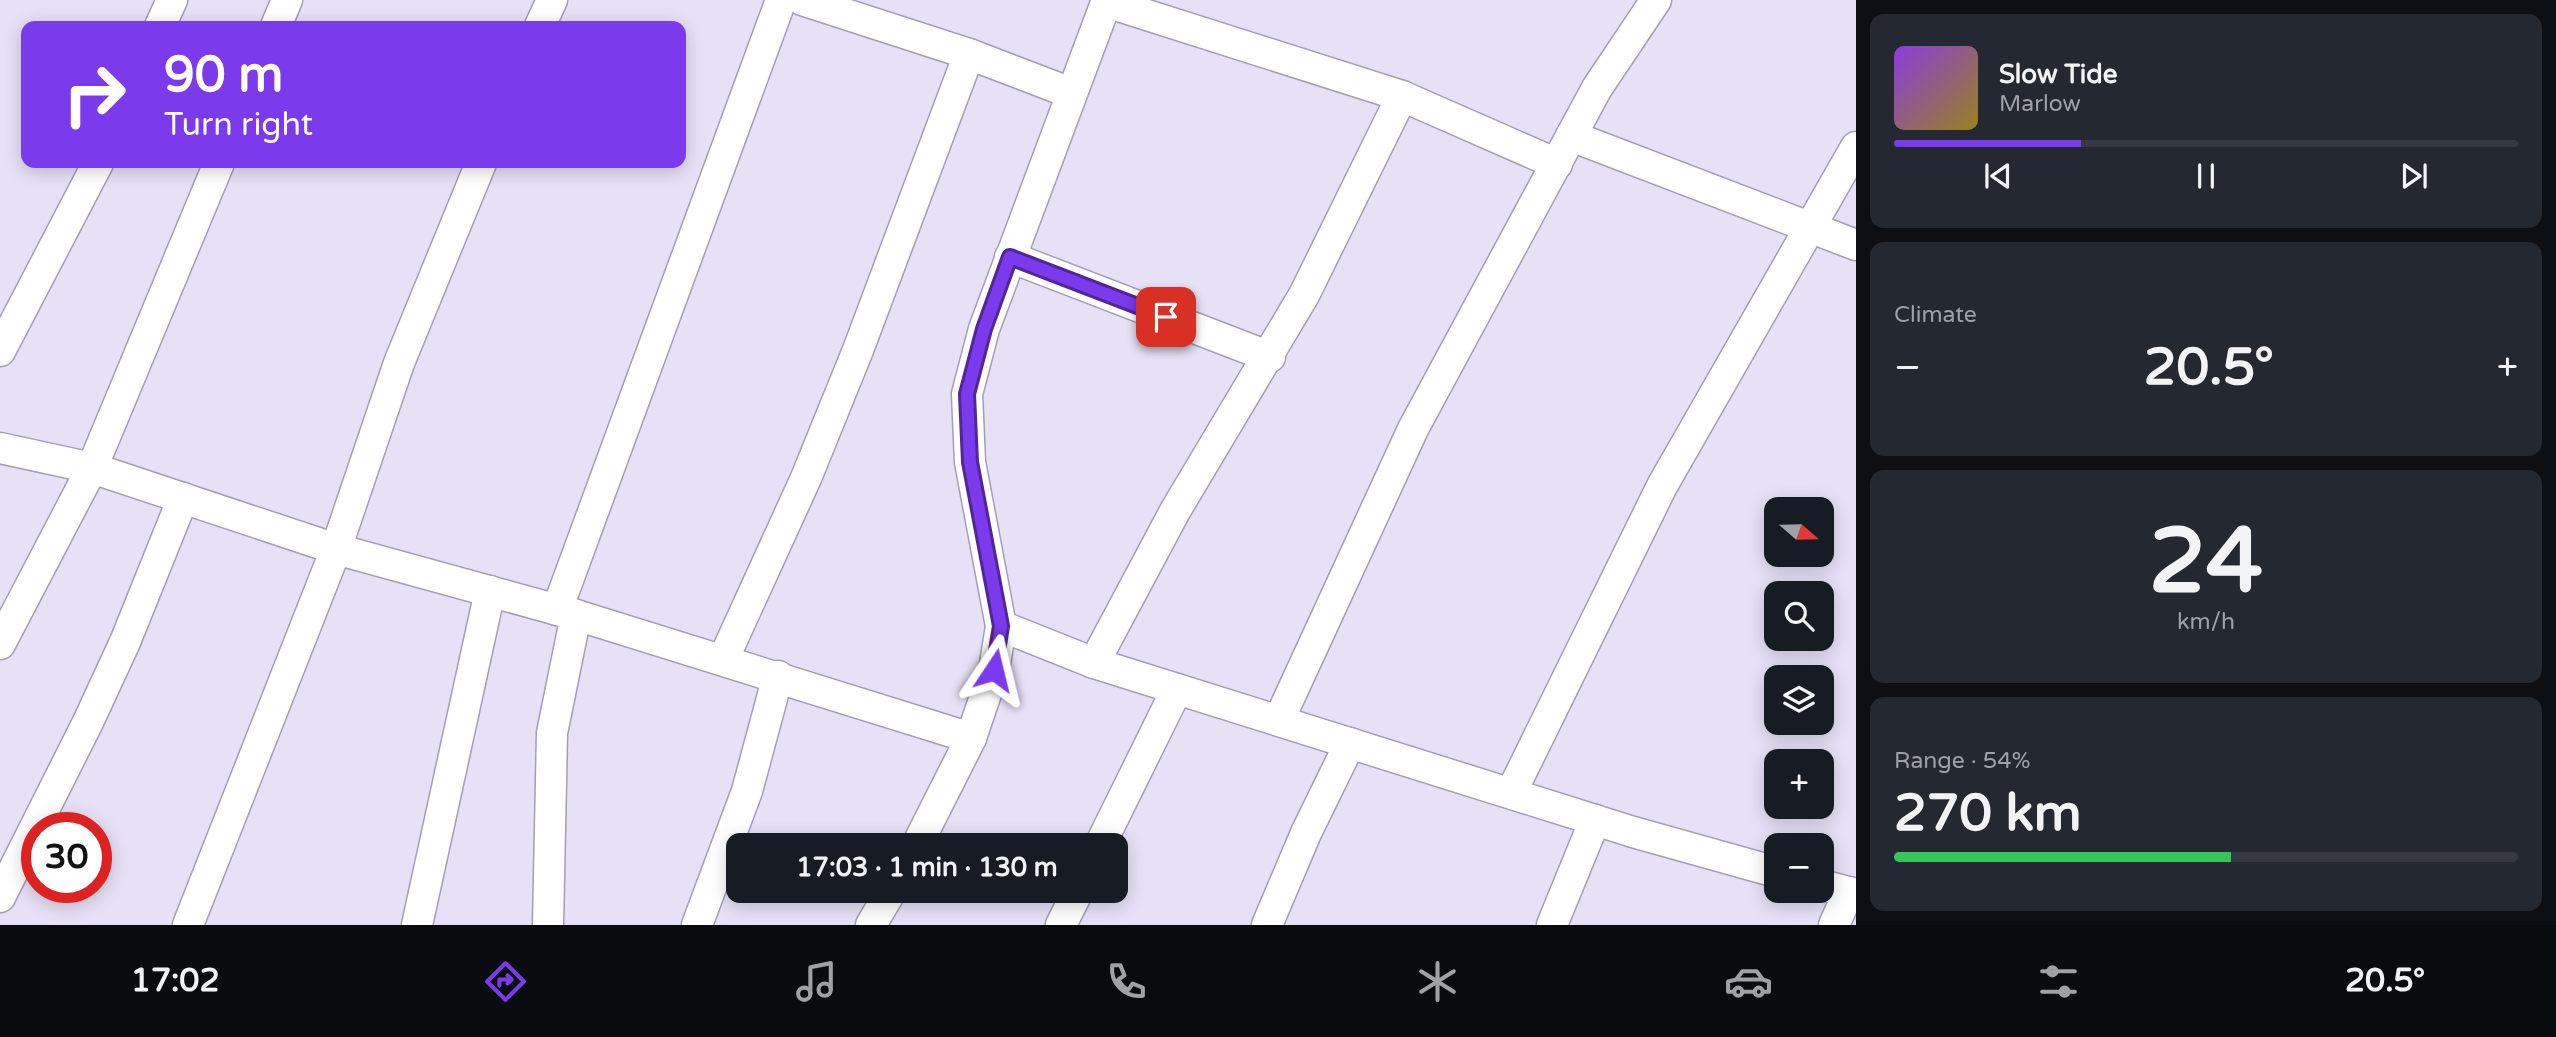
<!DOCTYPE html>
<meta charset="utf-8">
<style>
:root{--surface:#171b24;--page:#242831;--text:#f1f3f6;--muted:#9ea1a6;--line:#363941;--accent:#7c3aed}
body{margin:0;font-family:"Varela Round",sans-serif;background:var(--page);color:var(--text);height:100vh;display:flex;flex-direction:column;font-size:26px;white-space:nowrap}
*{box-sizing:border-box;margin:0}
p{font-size:23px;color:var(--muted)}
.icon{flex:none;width:38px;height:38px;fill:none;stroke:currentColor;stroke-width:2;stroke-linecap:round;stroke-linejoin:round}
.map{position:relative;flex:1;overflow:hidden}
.panel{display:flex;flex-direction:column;gap:14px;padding:14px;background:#0d0f14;width:700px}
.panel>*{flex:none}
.hud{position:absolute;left:21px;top:21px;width:665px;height:147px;border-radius:14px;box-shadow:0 4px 18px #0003;background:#7c3aed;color:#fff;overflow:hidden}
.needle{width:46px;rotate:110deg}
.fabs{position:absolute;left:1764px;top:497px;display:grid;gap:14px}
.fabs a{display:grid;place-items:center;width:70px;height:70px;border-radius:14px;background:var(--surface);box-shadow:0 4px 18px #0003;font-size:35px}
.speed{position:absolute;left:21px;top:812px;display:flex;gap:14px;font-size:35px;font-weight:700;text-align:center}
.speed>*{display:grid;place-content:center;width:91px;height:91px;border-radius:50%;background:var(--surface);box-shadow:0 4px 18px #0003;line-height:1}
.speed .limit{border:10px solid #d22;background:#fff;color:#111}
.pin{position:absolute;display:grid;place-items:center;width:60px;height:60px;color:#fff;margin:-30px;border-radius:14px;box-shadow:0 4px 10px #0006}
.me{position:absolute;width:77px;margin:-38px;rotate:10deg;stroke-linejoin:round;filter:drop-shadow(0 0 5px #0008)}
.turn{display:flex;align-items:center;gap:24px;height:147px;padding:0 28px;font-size:32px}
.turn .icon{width:91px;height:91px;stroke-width:2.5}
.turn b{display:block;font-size:49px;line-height:60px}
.big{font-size:52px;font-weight:700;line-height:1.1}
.panel .tile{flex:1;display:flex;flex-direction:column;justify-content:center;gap:10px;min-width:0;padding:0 24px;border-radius:14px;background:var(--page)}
.panel .dial{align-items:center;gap:0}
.dial b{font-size:91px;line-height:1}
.song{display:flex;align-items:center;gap:21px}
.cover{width:84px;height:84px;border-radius:10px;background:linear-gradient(135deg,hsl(270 70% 55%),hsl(50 70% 35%))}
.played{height:7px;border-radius:4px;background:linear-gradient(90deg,var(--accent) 30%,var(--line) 30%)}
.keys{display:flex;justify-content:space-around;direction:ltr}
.heat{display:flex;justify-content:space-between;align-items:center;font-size:38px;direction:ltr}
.charge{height:10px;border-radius:5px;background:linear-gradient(90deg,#34c759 54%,var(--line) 0)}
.trip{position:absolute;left:726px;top:833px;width:402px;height:70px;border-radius:14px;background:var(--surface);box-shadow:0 4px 18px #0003;font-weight:700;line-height:70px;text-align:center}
.tab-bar{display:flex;height:112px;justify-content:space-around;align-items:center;background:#090b0e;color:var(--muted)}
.tab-bar .icon{width:49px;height:49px}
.tab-bar .selected{color:var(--accent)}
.tab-bar b{font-size:32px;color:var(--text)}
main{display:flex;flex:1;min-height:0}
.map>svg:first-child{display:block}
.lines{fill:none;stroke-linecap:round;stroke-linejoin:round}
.minor-casing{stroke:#a39fb2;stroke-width:33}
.minor{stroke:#fff;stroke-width:30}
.route-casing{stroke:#51269a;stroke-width:18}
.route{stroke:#7c3aed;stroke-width:12}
</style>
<main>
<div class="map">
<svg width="1856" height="925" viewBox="0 0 1856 925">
<rect width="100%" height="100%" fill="#e6e1f6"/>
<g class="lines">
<defs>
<g id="minor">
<path d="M 802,0 L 969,54 L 1071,93"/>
<path d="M 1106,2 L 1402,96 L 1557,164"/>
<path d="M 160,26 L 172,0"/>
<path d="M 276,26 L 287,0"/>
<path d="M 540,26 L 552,0"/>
<path d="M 1571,136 L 1856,245"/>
<path d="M 1010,257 L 1270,357"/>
<path d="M 0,351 L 98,163"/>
<path d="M 0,448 L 92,468 L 336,549 L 576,615 L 971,738"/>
<path d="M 557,610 L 781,0"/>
<path d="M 1001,626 L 1094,663 L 1633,832 L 1776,872"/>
<path d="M 0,644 L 92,468 L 219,163"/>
<path d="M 723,660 L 806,478 L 858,350 L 969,54"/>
<path d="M 1094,663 L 1175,511 L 1304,295 L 1402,96"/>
<path d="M 1279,720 L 1413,429 L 1597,88 L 1656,0"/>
<path d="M 1511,793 L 1662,486 L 1856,147"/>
<path d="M 917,845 L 971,738 L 994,670 L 1001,626 L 970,462 L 967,394 L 984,329 L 1107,0"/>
<path d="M 1100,845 L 1177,689"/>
<path d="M 1822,885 L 1856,894"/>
<path d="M 0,897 L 88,722 L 125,642 L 183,498"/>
<path d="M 188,925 L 336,549 L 399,363 L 481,163"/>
<path d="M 417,925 L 490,591"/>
<path d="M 548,925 L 552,733 L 576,615"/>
<path d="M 697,925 L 747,791 L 778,676"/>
<path d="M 871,925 L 891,891"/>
<path d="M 1061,925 L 1078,891"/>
<path d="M 1267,925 L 1306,833 L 1350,743"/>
<path d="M 1552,925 L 1595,820"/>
<path d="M 1834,925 L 1849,892"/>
</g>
</defs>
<use href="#minor" class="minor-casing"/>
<use href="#minor" class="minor"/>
</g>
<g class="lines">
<defs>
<path id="route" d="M 994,670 L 1001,626 L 970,462 L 967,394 L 984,329 L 1010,257 L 1166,317"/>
</defs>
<use href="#route" class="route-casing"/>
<use href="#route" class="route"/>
</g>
</svg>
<div class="fabs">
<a><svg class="needle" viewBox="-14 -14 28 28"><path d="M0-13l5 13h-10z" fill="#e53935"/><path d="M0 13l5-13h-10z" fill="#9ea1a6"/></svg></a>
<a><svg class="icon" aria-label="search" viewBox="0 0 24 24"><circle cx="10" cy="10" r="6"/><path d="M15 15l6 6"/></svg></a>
<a><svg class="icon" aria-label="layers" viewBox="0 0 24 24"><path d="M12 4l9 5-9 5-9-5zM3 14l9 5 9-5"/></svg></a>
<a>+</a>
<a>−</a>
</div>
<div class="speed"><div class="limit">30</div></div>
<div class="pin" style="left:1166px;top:317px;background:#d93025"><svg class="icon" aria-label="arrive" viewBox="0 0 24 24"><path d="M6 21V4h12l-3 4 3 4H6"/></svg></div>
<svg class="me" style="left:994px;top:670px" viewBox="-20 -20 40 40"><path d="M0-17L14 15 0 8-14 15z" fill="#7c3aed" stroke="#fff" stroke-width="4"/></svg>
<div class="trip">17:03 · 1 min · 130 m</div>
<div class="hud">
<div class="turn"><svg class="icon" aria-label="right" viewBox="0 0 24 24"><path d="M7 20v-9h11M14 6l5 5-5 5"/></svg><div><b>90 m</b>Turn right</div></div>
</div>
</div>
<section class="panel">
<div class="tile">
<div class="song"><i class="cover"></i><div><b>Slow Tide</b><p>Marlow</p></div></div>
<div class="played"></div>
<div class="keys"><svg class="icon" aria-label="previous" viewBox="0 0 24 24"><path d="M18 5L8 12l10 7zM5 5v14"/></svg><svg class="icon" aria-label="pause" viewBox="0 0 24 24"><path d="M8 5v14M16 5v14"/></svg><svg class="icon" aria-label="next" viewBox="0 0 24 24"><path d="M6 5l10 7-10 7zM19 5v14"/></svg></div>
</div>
<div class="tile"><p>Climate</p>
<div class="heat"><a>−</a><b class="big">20.5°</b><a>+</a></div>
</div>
<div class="tile dial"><b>24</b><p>km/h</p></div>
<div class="tile"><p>Range · 54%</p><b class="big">270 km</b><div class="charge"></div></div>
</section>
</main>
<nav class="tab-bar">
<b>17:02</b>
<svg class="icon selected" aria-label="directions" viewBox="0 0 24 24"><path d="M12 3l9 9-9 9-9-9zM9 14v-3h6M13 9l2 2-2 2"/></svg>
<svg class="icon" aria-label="music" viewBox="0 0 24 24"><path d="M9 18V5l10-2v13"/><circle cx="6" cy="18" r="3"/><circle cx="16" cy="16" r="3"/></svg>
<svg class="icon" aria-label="phone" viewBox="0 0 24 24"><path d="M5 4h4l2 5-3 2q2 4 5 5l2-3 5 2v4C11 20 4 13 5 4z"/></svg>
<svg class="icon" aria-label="climate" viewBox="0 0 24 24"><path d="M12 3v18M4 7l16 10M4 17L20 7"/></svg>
<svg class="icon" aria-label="car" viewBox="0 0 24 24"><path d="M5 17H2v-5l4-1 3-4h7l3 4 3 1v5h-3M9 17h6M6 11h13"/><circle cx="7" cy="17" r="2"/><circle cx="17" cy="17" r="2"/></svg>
<svg class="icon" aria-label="filters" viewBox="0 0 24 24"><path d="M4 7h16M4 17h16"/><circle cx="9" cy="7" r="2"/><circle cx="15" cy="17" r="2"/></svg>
<b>20.5°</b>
</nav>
